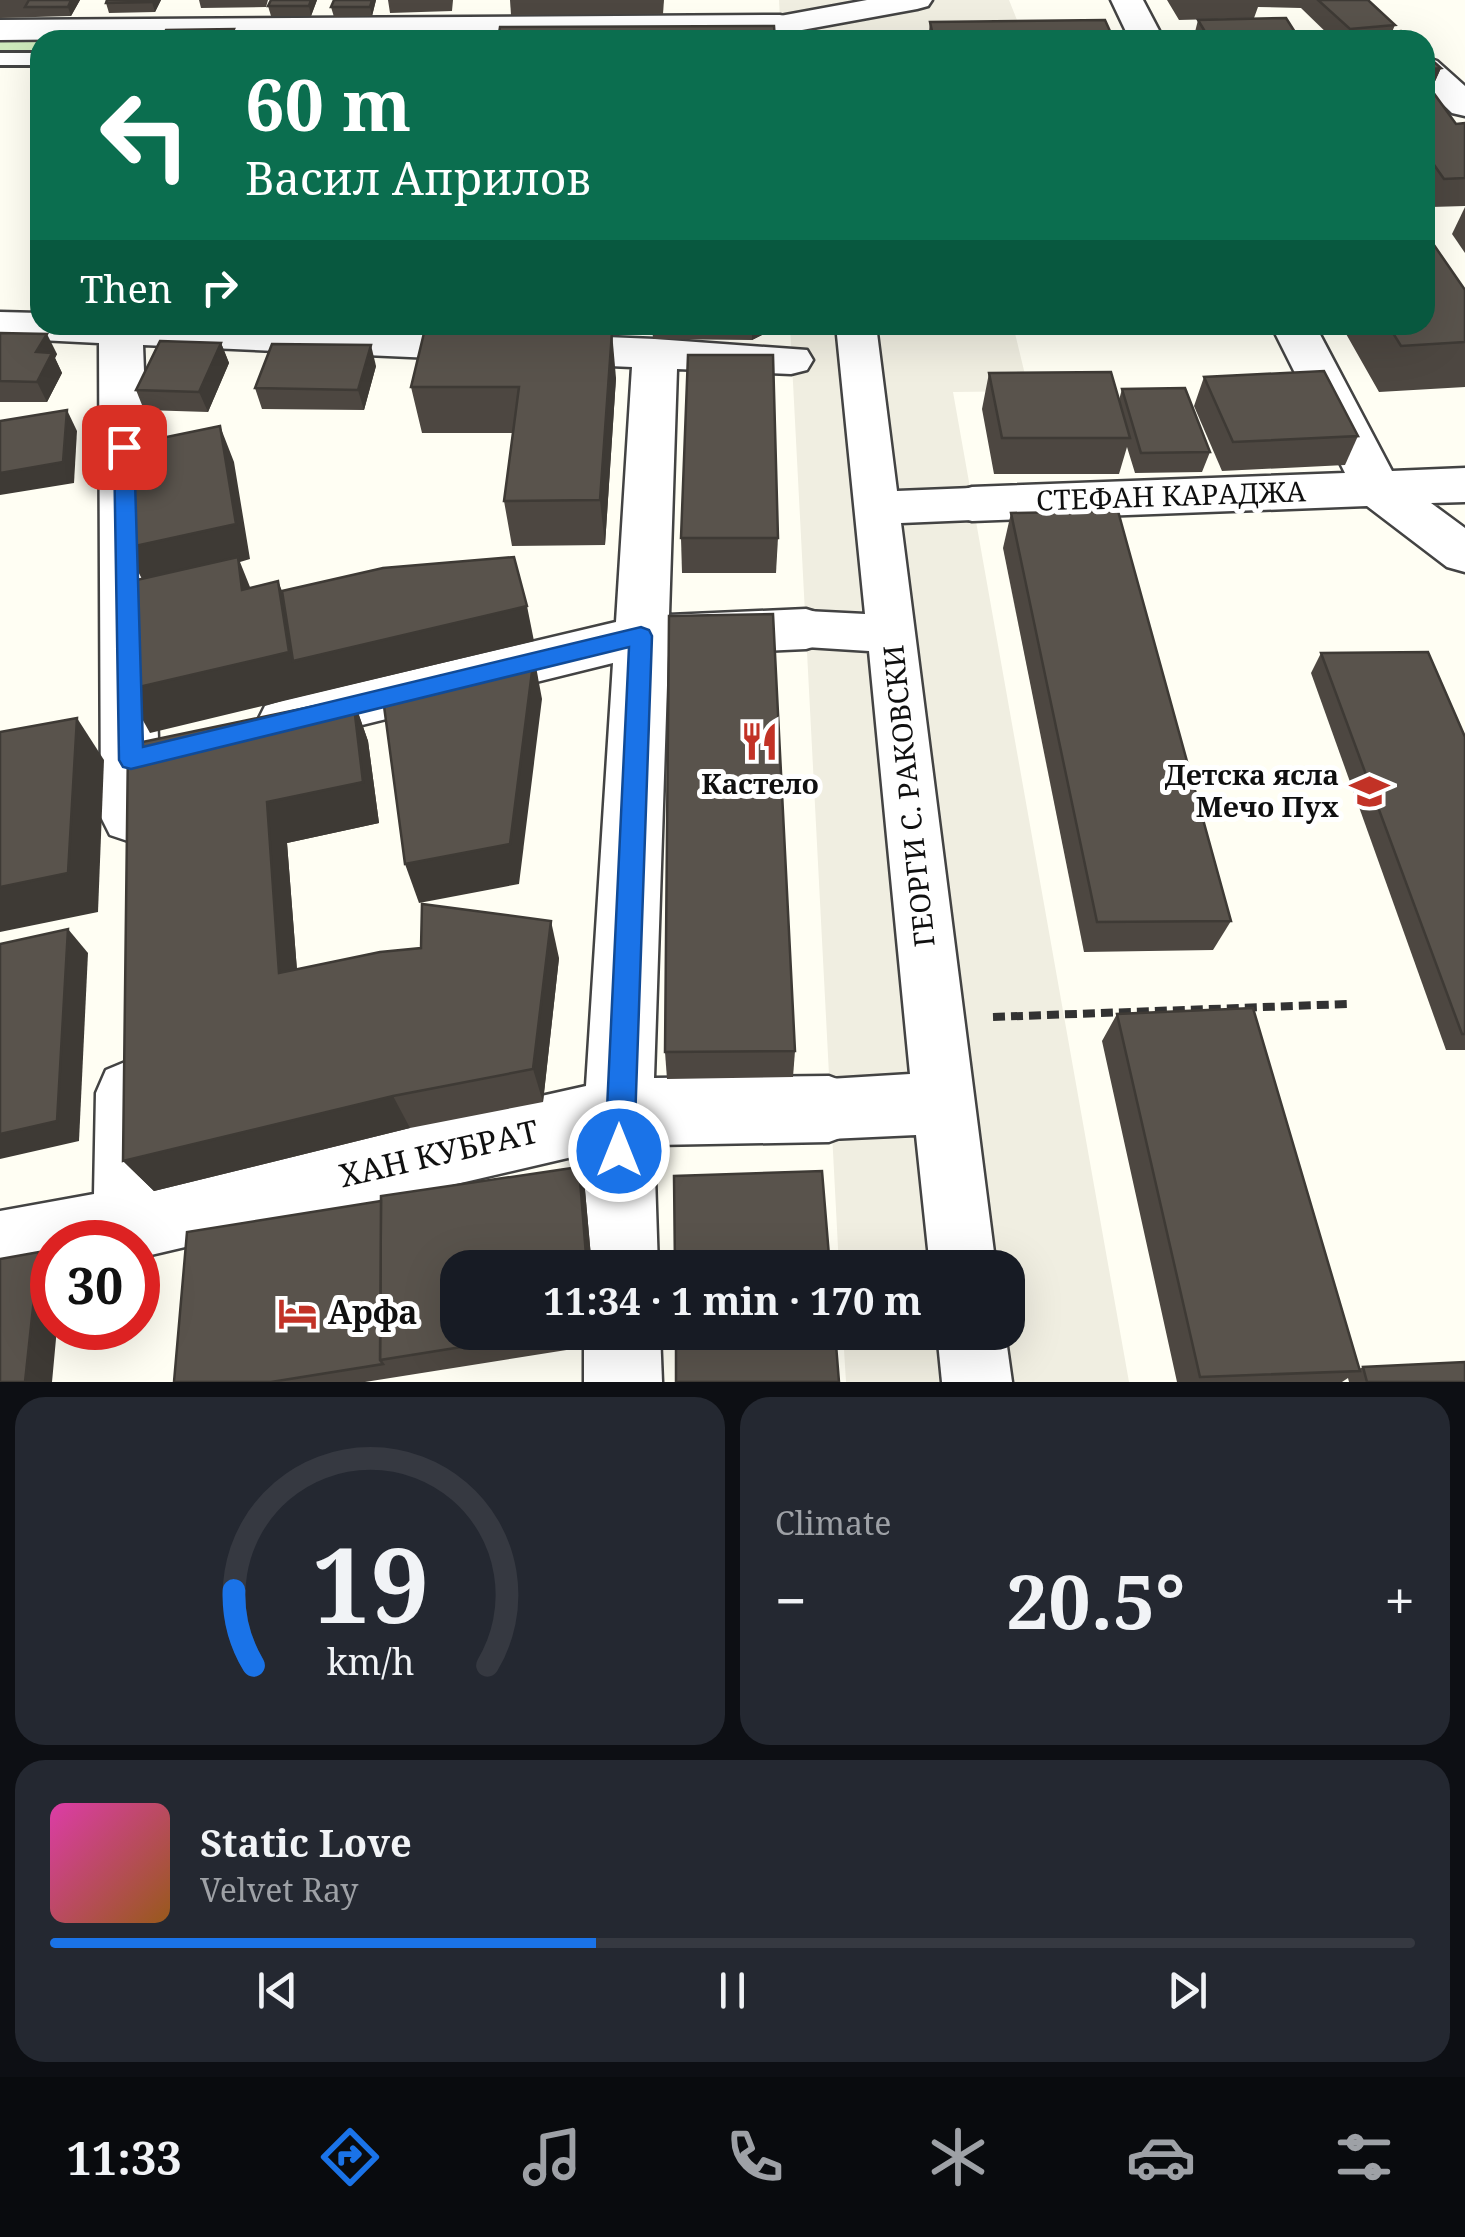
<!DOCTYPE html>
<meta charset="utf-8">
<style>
:root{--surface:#171b24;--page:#242831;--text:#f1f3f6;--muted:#9ea1a6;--line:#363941;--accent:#1a73e8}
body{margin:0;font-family:"Noto Serif",serif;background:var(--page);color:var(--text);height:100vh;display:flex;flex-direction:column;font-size:38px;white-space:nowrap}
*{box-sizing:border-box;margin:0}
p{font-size:32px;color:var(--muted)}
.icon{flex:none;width:55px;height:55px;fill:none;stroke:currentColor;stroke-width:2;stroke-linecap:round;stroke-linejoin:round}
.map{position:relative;height:1382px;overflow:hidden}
.details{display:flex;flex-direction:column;gap:15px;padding:15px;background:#0d0f14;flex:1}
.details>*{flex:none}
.guide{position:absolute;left:30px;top:30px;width:1405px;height:305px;border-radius:30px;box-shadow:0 10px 40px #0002;background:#0b6e4f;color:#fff;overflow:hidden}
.speed{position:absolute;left:30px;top:1220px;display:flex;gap:20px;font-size:50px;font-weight:700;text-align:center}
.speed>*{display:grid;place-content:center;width:130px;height:130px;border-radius:50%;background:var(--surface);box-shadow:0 10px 40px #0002;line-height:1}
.speed .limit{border:15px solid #d22;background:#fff;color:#111}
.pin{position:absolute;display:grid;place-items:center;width:85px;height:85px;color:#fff;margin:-42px;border-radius:20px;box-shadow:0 5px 15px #0006}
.me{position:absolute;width:110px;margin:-55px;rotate:0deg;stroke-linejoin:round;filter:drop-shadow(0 0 8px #0008)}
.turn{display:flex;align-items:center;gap:35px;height:210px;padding:0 50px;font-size:45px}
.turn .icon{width:130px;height:130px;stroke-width:2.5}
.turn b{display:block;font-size:70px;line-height:85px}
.then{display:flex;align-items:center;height:95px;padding:0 50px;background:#0003;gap:20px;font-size:38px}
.big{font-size:75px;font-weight:700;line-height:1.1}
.details .widget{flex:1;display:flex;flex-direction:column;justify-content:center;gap:15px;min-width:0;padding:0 35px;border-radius:30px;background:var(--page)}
.details .dial{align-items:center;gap:0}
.dial svg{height:260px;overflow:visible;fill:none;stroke:var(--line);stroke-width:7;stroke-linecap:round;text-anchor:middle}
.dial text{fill:var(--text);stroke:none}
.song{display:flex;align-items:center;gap:30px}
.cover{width:120px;height:120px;border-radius:15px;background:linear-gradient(135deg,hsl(320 70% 55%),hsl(30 70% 35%))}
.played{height:10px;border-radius:5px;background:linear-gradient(90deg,var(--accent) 40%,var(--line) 40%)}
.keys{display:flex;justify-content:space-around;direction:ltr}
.heat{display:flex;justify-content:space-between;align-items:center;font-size:55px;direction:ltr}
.details .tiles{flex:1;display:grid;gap:15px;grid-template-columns:1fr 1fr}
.widget:last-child{grid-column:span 2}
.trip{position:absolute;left:440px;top:1250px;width:585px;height:100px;border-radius:30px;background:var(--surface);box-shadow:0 10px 40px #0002;font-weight:700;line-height:100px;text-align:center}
.tabs{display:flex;height:160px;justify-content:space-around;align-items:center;background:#090b0e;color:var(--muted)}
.tabs .icon{width:70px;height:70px}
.tabs .active{color:var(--accent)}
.tabs b{font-size:45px;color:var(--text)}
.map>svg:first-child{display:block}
.green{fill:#ceebbc}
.plaza{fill:#f0eee1}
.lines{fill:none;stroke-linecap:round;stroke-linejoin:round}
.service-casing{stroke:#434343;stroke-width:6}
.pedestrian-casing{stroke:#434343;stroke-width:5}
.minor-casing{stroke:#434343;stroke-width:5}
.path{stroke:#323232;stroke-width:8;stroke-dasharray:12 6;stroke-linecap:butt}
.service{fill:#fff;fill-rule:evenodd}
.pedestrian{fill:#fff;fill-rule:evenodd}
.minor{fill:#fff;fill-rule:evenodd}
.wall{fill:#4d4741}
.shaded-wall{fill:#3e3a35}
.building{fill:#59534c;stroke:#3e3a35;stroke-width:2.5}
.route{fill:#1a73e8;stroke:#114b97;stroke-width:2.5}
.labels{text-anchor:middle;stroke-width:10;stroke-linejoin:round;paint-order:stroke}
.street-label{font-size:28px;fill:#101010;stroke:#fff}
.poi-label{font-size:28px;font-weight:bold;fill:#101010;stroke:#fff;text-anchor:end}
.near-street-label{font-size:32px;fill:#101010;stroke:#fff}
.near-poi-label{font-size:32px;font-weight:bold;fill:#101010;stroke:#fff;text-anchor:start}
</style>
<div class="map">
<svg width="1465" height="1382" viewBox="0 0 1465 1382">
<rect width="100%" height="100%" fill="#fffef3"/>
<path class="green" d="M 780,25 L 781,40 L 40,40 L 40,59 L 0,59 L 0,30 Z"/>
<g class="plaza">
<path d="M 779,0 L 1009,0 L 1025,40 L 781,40 Z"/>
<path d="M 790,325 L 1013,325 L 1029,391 L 953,392 L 1129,1382 L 846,1382 L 843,1333 L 1008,1332 L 1008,1268 L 839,1267 Z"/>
</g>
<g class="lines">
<defs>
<rect id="service" x="0" y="53" width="40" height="12"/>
<g id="pedestrian">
<path d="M 867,0 L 932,0 L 928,6 L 917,9 L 780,34 L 769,31 L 765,25 L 769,19 L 780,16 Z"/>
<path d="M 836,325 L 876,325 L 897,491 L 972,488 L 988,493 L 994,504 L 988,515 L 972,520 L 901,523 L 996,1268 L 930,1268 L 916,1135 L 829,1139 L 807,1131 L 798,1109 L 807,1087 L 829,1079 L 910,1074 L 869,651 L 806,647 L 789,642 L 782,629 L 789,616 L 806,611 L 865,614 Z"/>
<path d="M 937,1332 L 1005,1332 L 1012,1382 L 942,1382 Z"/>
</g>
<g id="minor">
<path d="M 1111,0 L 1143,0 L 1164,40 L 1130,40 Z"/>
<path d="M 780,15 L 792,18 L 797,25 L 792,32 L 0,40 L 0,20 Z"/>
<path d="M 1425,57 L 1437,61 L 1465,86 L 1465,116 L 1452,113 L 1425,87 Z"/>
<path d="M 0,312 L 40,313 L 40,325 L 310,325 L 655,339 L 807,350 L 813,360 L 807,370 L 791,374 L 677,369 L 669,615 L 806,609 L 825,615 L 833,629 L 825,643 L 806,649 L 668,655 L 654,1078 L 829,1076 L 853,1085 L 863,1109 L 853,1133 L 829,1142 L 654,1145 L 658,1268 L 584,1268 L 585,1154 L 138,1258 L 138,1242 L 52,1242 L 52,1274 L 0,1283 L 0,1211 L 94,1194 L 96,1093 L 106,1070 L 130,1060 L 154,1070 L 164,1093 L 165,1180 L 586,1086 L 613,663 L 285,744 L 265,738 L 257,722 L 265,706 L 285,700 L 616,622 L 632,367 L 143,345 L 161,817 L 152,835 L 131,842 L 110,835 L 101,817 L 99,343 L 0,338 Z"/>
<path d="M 1271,325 L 1315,325 L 1392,471 L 1465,468 L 1465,502 L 1431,503 L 1465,528 L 1465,572 L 1447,567 L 1367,506 L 972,521 L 955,516 L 947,504 L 955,492 L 972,487 L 1345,473 Z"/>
<path d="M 584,1332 L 660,1332 L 662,1382 L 584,1382 Z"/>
</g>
</defs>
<use href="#service" class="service-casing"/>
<use href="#pedestrian" class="pedestrian-casing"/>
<use href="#minor" class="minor-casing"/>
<path class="path" d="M 993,1017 L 1347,1004"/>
<use href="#service" class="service"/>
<use href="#pedestrian" class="pedestrian"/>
<use href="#minor" class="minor"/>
</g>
<g class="wall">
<path d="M 0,0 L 80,0 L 71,16 L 0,18 Z"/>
<path d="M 161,0 L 155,12 L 109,13 L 106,3 Z"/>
<path d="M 199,0 L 268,0 L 266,7 L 201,8 Z"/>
<path d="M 317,0 L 311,16 L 271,16 L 268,6 Z"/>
<path d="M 334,0 L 376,0 L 372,16 L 334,17 L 331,7 Z"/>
<path d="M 388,0 L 453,0 L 452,11 L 390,13 Z"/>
<path d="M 510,0 L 664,0 L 663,14 L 511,15 Z"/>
<path d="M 1167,0 L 1368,0 L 1395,25 L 1392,32 L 1411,40 L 1334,40 L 1301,8 L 1258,7 L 1254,18 L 1179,20 Z"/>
<path d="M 1198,20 L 1300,40 L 1193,40 Z"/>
<path d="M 930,22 L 1114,40 L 928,40 Z"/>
<path d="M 1425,54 L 1441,68 L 1432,88 L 1430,88 L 1456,124 L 1465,123 L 1465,206 L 1431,207 L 1425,198 Z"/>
<path d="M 1465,207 L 1465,253 L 1452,234 Z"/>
<path d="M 1465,290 L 1465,387 L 1379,392 L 1341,325 L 1425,325 Z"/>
<path d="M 652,325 L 782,325 L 752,340 L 653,339 Z"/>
<path d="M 1087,325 L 1182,325 L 1180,331 L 1089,332 Z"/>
<path d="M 0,333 L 57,354 L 55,358 L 62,373 L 47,402 L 0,402 Z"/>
<path d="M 221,343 L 229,363 L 208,412 L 144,410 L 136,390 Z"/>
<path d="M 376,366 L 364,410 L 262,409 L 255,388 Z"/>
<path d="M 989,373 L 1119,400 L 1122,389 L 1210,452 L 1202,472 L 1135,473 L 1127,447 L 1119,474 L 994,474 L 982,409 Z"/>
<path d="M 1204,377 L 1358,436 L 1345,465 L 1222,471 L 1194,406 Z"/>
<path d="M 616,378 L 605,545 L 512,546 L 504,501 L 513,433 L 422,433 L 411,387 Z"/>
<path d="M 1011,513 L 1231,921 L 1213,950 L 1084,952 L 1003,548 Z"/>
<path d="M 681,538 L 778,538 L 776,573 L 682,573 Z"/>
<path d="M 1321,653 L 1465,737 L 1465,1050 L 1446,1050 L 1311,673 Z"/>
<path d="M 353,698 L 368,741 L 379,823 L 287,843 L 297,970 L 559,958 L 543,1102 L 410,1128 L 154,1191 L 123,1161 Z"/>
<path d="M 1117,1014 L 1359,1369 L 1363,1367 L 1465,1382 L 1349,1382 L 1348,1378 L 1342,1382 L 1177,1382 L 1102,1041 Z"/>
<path d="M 795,1051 L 793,1077 L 667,1079 L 665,1052 Z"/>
<path d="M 579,1167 L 585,1190 L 592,1268 L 458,1268 L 458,1332 L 597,1332 L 598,1345 L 365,1382 L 174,1382 L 381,1201 Z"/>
</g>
<g class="shaded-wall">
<path d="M 71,0 L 80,0 L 71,16 L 68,7 Z"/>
<path d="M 153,0 L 161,0 L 155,12 L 152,2 Z"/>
<path d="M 311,0 L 317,0 L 311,16 L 309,6 Z"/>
<path d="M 372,0 L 376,0 L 372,16 L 370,7 Z"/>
<path d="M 234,29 L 237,40 L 229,40 Z"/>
<path d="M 1441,68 L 1432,88 L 1425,89 L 1425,70 Z"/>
<path d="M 752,325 L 782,325 L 752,340 Z"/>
<path d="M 612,332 L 616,378 L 605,545 L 600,500 Z"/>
<path d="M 47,334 L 57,354 L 55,358 L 62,373 L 47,402 L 37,382 L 36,352 Z"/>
<path d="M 221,343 L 229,363 L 208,412 L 199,392 Z"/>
<path d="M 371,345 L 376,366 L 364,410 L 358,390 Z"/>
<path d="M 67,410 L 77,431 L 74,483 L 0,495 L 0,473 Z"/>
<path d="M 220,426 L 234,462 L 250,559 L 240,562 L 256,602 L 144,583 L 126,548 Z"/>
<path d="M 278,581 L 296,626 L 527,606 L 534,641 L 150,733 L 126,690 Z"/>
<path d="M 534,656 L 542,699 L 519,884 L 419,903 L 405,864 Z"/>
<path d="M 353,698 L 368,741 L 379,823 L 287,843 L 300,1009 L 279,973 L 267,802 Z"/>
<path d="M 77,718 L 104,760 L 98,912 L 0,932 L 0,887 Z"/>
<path d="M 551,921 L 559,958 L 543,1102 L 533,1069 Z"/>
<path d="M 68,929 L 88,953 L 79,1141 L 0,1159 L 0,1134 Z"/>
<path d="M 393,1096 L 410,1128 L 154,1191 L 123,1161 Z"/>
<path d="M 579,1167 L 585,1190 L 592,1268 L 587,1268 Z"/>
<path d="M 39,1252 L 52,1261 L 52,1328 L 57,1328 L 52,1382 L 25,1382 Z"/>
</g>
<g class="building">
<path d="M 29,0 L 71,0 L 68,7 L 25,7 Z"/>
<path d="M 107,0 L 153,0 L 152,2 L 106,3 Z"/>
<path d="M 271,0 L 311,0 L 309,6 L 268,6 Z"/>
<path d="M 334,0 L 372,0 L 370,7 L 331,7 Z"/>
<path d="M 1318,0 L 1368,0 L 1395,25 L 1350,29 Z"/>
<path d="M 1286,18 L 1300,40 L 1210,40 L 1198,20 Z"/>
<path d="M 1105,20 L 1114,40 L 934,40 L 930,22 Z"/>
<path d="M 774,26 L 775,40 L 498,40 L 500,27 Z"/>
<path d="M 234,29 L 229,40 L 161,40 L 166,30 Z"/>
<path d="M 1401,31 L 1411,40 L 1360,40 L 1356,36 Z"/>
<path d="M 1425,54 L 1441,68 L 1425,70 Z"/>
<path d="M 1425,81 L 1456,124 L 1465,123 L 1465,178 L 1444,179 L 1425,152 Z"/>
<path d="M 1425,232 L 1465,290 L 1465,342 L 1401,346 L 1388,325 L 1425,325 Z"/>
<path d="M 612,332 L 600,500 L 504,501 L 519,387 L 411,387 L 424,333 Z"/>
<path d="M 0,333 L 47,334 L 36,352 L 52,353 L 37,382 L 0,381 Z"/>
<path d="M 160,341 L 221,343 L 199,392 L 136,390 Z"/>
<path d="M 272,344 L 371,345 L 358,390 L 255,388 Z"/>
<path d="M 688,355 L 773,355 L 778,538 L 681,538 Z"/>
<path d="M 1324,371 L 1358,436 L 1233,442 L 1204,377 Z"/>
<path d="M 1111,372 L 1130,438 L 1002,438 L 989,373 Z"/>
<path d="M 1185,388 L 1210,452 L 1141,453 L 1122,389 Z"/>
<path d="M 67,410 L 63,462 L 0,473 L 0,421 Z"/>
<path d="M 220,426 L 236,524 L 126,548 L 118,447 Z"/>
<path d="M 1118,511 L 1231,921 L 1097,922 L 1011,513 Z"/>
<path d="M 238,557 L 242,590 L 278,581 L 289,652 L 126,690 L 119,584 Z"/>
<path d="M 514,557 L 527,606 L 293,661 L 282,591 L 383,568 Z"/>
<path d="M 773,614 L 795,1051 L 665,1052 L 669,616 Z"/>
<path d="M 1428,652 L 1465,737 L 1465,1034 L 1462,1034 L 1321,653 Z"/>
<path d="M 534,656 L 510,844 L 405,864 L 382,691 Z"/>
<path d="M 353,698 L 363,782 L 267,802 L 279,973 L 380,952 L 421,948 L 422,904 L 551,921 L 533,1069 L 393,1096 L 123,1161 L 128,745 Z"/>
<path d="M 77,718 L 68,873 L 0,887 L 0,732 Z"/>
<path d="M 68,929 L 57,1121 L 0,1134 L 0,944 Z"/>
<path d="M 1253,1008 L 1360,1371 L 1200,1377 L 1117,1014 Z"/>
<path d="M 579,1167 L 587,1268 L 458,1268 L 458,1332 L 555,1332 L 380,1360 L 381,1196 Z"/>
<path d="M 822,1171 L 830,1268 L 675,1268 L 674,1176 Z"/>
<path d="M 381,1201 L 380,1360 L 383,1364 L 271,1382 L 174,1382 L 187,1232 Z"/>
<path d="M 39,1252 L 25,1382 L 0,1382 L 0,1259 Z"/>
<path d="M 676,1332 L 835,1332 L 839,1382 L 676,1382 Z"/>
<path d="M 1465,1362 L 1465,1382 L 1367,1382 L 1363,1367 Z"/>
</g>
<path class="route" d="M 124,441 L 134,447 L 143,747 L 641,627 L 649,630 L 652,636 L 634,1151 L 629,1161 L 619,1166 L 609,1161 L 605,1151 L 629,647 L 131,769 L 123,767 L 119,760 L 114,447 Z"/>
<defs>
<symbol id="restaurant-bare" viewBox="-9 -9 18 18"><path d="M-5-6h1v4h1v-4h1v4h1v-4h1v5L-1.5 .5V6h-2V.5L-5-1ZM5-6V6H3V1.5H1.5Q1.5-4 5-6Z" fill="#c23226" stroke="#fff" stroke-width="2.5" paint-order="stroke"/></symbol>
<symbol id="school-bare" viewBox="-9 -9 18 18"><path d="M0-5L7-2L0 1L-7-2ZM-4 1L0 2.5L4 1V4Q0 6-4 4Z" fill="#c23226" stroke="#fff" stroke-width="2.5" paint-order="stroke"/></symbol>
<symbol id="hotel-bare" viewBox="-9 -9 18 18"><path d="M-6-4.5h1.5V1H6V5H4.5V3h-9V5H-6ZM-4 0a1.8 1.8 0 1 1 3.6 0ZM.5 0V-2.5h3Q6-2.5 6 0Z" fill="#c23226" stroke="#fff" stroke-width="2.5" paint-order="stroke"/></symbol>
</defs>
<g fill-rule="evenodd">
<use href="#restaurant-bare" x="732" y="714" width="55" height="55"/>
<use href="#school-bare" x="1342" y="764" width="55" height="55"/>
<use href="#hotel-bare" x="270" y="1286" width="55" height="55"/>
</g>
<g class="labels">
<g class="street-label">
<text transform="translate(1171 496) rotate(-2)" y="10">СТЕФАН КАРАДЖА</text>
<text transform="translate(909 796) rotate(-96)" y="10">ГЕОРГИ С. РАКОВСКИ</text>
</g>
<g class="poi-label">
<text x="1339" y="785">Детска ясла<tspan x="1339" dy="32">Мечо Пух</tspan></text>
<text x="760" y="794" text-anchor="middle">Кастело</text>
</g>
<g class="near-street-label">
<text transform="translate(439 1154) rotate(-13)" y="11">ХАН КУБРАТ</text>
</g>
<g class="near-poi-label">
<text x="328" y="1324">Арфа</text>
</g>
</g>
</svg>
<div class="speed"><div class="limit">30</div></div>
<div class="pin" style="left:124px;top:447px;background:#d93025"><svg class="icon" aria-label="arrive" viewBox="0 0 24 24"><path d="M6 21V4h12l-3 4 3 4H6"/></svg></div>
<svg class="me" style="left:619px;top:1151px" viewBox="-20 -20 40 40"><circle r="17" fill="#1a73e8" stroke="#fff" stroke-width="3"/><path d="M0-11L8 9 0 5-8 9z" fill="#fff"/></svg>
<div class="trip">11:34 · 1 min · 170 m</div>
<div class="guide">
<div class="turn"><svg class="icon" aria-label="left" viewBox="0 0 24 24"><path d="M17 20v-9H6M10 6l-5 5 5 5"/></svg><div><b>60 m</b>Васил Априлов</div></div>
<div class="then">Then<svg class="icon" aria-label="right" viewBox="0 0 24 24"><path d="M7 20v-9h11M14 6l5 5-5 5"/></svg></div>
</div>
</div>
<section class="details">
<div class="tiles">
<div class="widget dial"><svg viewBox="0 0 100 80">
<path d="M14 69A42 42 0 1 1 86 69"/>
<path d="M14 69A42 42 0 0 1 8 46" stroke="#1a73e8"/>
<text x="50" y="56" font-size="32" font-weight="700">19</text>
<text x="50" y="72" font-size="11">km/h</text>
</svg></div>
<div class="widget"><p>Climate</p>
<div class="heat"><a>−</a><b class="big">20.5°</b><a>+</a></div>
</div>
<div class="widget">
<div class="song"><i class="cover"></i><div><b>Static Love</b><p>Velvet Ray</p></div></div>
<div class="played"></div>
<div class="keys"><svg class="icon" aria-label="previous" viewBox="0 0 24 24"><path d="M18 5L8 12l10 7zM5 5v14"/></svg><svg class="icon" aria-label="pause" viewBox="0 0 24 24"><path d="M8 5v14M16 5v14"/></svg><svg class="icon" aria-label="next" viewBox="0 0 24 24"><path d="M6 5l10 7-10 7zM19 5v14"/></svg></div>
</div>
</div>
</section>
<nav class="tabs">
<b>11:33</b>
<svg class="icon active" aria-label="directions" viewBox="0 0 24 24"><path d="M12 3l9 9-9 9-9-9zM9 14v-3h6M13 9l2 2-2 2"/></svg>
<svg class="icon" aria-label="music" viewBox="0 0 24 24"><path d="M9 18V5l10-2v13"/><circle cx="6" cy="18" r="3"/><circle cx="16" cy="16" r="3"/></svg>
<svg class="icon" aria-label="phone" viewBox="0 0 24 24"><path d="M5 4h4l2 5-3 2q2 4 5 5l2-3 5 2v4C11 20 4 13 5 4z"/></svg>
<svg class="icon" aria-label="climate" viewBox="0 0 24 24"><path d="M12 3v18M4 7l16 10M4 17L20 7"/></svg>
<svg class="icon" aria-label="car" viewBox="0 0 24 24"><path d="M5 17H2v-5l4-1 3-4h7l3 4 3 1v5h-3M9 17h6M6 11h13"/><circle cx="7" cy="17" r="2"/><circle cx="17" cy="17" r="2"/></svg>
<svg class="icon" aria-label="filters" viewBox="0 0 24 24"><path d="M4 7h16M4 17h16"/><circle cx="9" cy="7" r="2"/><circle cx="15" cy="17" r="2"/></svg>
</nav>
